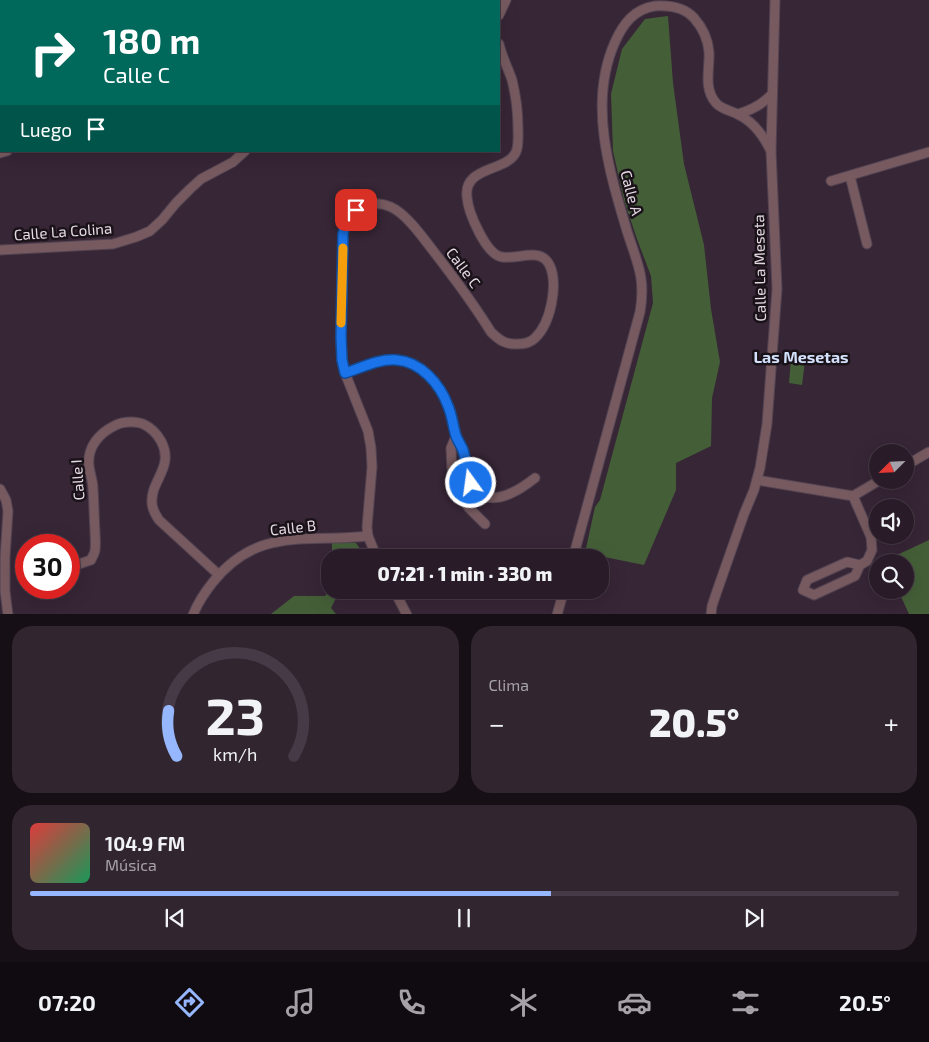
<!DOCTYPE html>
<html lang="es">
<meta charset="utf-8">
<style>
:root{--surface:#291c28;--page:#312530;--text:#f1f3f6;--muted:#a5a1a8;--line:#453a45;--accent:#96b6fd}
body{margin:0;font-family:"Exo 2",sans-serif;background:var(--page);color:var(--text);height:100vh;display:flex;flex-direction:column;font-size:19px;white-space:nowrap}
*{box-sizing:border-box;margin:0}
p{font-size:16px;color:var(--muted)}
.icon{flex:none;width:28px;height:28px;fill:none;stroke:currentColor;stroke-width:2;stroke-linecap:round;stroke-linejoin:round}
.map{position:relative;height:614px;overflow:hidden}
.drawer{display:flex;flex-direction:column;gap:12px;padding:12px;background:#170f16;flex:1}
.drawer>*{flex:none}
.top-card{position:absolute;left:0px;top:0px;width:500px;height:152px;box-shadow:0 5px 20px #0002,0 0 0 1px var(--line);background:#00695c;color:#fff;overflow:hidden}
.needle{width:32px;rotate:246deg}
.tools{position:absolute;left:869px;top:444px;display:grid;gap:10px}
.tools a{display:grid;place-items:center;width:45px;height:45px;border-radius:50%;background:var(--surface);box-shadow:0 5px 20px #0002,0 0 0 1px var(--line);font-size:25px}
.speed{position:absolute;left:15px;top:534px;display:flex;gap:10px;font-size:25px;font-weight:700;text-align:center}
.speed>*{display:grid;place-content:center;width:65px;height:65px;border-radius:50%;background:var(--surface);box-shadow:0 5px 20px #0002,0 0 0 1px var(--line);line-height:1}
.speed .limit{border:8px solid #d22;background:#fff;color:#111}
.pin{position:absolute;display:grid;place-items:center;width:42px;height:42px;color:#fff;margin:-21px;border-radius:10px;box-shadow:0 2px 8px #0006}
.me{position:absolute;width:55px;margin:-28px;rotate:346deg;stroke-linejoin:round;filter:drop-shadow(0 0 4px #0008)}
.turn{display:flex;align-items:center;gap:18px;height:105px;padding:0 20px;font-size:22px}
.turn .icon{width:65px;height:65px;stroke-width:2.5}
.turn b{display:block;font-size:35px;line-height:42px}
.then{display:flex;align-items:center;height:48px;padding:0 20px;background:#0003;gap:10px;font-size:19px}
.big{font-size:38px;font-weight:800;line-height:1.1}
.drawer .tile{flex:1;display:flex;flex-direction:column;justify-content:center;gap:8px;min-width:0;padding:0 18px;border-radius:20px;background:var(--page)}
.drawer .dial{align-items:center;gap:0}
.dial svg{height:130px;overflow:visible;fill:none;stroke:var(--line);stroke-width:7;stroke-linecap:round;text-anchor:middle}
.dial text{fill:var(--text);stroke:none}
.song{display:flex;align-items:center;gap:15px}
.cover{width:60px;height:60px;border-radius:8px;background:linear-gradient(135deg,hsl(0 70% 55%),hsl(150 70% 35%))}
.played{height:5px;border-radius:2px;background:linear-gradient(90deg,var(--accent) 60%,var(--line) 60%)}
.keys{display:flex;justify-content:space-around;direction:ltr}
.heat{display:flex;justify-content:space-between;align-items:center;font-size:28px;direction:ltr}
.drawer .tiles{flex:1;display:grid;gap:12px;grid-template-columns:1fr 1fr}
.tile:last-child{grid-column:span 2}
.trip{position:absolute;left:321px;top:549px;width:288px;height:50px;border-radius:20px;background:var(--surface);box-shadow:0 5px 20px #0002,0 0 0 1px var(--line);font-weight:800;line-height:50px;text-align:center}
.tab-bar{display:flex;height:80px;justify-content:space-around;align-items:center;background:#100b10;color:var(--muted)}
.tab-bar .icon{width:35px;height:35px}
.tab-bar .current{color:var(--accent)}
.tab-bar b{font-size:22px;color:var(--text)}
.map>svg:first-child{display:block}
.green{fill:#445f38}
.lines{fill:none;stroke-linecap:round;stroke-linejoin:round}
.minor-casing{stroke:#534352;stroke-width:11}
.minor{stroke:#765a5f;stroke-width:9}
.route-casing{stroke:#114b97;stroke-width:12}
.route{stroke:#1a73e8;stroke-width:9}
.slow{stroke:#f59e0b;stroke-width:9}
.labels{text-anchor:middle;stroke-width:5;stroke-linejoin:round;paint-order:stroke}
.street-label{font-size:15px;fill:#e5dae3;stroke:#1a1219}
.neighbourhood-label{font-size:16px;font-weight:bold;fill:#d3e1fc;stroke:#1a1219}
</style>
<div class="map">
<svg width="929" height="615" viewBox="0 0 929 615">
<rect width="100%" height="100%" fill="#372636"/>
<g class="green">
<path d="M 668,16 L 673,83 L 684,164 L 704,245 L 711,309 L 720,362 L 712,398 L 711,446 L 676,463 L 676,490 L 644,565 L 585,553 L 595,507 L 600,500 L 653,303 L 651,276 L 637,239 L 624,200 L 613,151 L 611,94 L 622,49 L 645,19 Z"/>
<path d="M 791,359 L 805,361 L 802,385 L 789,383 Z"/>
<path d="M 929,540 L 929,614 L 909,614 L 898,590 L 905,590 L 905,562 L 885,562 L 884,561 Z"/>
<path d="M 332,542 L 356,543 L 363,553 L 358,557 L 332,557 Z"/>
<path d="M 330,590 L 340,590 L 331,608 L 336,614 L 271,614 L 294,596 L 325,596 Z"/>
</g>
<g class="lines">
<defs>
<g id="minor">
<path d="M 84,1 L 85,0"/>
<path d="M 159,1 L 161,0"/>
<path d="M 499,15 L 506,0"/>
<path d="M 0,64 L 1,65"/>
<path d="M 738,114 C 752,110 763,104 772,94"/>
<path d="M 0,153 L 7,151"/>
<path d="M 850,176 L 867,244"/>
<path d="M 831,181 L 929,152"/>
<path d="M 0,250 L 113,244 L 136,237 L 150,231 L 162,220 L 176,203 L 190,189 L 201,179 L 233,162 L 245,151"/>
<path d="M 345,373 C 361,368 379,358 396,360 C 421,361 439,383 448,405 C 452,414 453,425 456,434 C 458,442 462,448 464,456 C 467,466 470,488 479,494 C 498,505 521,489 535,478"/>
<path d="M 456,436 L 451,448 L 452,469 L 456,487 L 469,508 L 485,524"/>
<path d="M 905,466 L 929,452"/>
<path d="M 757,480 L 853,496"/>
<path d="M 0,489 L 6,500 L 8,511 L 5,558 L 5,591 L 8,615"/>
<path d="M 853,496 L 871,537 L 872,550 L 867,561 L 860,565 L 855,576 L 814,595 L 803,590 L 807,580 L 847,562 L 860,565"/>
<path d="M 853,496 L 880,480"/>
<path d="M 377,558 L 368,536 L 367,527 L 372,467 L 371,448 L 368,431 L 345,373 L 342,360 L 341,337 L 343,234 C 346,221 349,213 361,207 C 370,202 382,203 391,207 C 406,214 421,235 431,248 C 452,275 473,303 491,332 C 499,340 506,345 518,344 C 524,344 531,342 535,338 C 551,323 558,285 550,266 C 541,246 518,260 502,257 C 486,255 468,212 467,197 C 463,166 507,172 516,152 C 519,145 518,136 518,129 C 518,113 516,96 512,80 C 508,68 502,57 499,44"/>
<path d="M 573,558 L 640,312 C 646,277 637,263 627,231 C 609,171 588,102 615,42 C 623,24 634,9 655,6 C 670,5 684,7 694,18 C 702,27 708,39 709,52 C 710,69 703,88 716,103 C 722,110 731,110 739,115 C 754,122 764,137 771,151"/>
<path d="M 69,564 L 79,564 L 91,560 C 92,557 95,553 95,550 C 96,544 95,536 95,531 C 94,517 94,503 93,489 C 93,481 90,474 89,466 C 87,447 99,433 116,425 C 124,421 138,421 145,425 C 153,429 157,434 161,441 C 175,467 150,481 152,503 C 152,509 155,514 159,520 L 219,575"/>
<path d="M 394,590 L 407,615"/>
<path d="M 193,615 C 198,602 205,592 213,582 C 258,526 306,543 368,536"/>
<path d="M 557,615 L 564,590"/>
<path d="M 711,615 L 712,606 L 716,594 L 744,514 L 754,490 L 760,468 L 767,424 L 777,289 L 771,151 L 775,0"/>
</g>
</defs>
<use href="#minor" class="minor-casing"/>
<use href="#minor" class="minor"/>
</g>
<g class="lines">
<defs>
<path id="route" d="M 356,210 C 347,217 346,222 343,234 L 341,337 L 342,360 L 345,373 C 361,368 380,358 397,360 C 421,362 440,384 448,406 C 452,415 453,426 456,436 C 458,441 461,445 463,450 C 466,460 468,472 471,483"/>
</defs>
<use href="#route" class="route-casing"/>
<use href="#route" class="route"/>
<path class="slow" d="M 341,323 L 343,248"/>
</g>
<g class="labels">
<g class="street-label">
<text transform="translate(631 193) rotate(75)" y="5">Calle A</text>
<text transform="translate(63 232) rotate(-4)" y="5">Calle La Colina</text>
<text transform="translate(463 268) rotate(53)" y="5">Calle C</text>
<text transform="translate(760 268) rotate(-91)" y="5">Calle La Meseta</text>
<text transform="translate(78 480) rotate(-94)" y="5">Calle I</text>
<text transform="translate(293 528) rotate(-6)" y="5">Calle B</text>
</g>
<g class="neighbourhood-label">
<text x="801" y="363">Las Mesetas</text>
</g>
</g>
</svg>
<div class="tools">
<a><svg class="needle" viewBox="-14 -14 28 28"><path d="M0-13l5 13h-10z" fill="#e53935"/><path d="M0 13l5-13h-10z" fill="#a5a1a8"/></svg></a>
<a><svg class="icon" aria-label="sound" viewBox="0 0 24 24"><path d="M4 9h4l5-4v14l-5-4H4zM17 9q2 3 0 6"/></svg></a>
<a><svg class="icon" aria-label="search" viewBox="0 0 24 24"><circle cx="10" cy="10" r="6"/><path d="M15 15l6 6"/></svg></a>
</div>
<div class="speed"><div class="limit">30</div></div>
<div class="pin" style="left:356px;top:210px;background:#d93025"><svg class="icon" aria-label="arrive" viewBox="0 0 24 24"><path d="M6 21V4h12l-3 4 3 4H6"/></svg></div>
<svg class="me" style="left:471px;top:483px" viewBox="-20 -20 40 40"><circle r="17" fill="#1a73e8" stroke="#fff" stroke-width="3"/><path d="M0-11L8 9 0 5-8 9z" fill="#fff"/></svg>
<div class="trip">07:21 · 1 min · 330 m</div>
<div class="top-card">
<div class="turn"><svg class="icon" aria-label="right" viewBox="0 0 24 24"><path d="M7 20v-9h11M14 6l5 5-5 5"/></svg><div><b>180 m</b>Calle C</div></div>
<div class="then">Luego<svg class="icon" aria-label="arrive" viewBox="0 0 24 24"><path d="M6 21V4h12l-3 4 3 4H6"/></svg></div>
</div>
</div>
<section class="drawer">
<div class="tiles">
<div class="tile dial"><svg viewBox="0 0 100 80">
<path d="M14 69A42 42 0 1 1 86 69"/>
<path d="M14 69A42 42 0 0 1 9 41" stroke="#96b6fd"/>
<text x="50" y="56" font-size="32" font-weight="700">23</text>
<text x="50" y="72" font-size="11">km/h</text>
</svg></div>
<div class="tile"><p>Clima</p>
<div class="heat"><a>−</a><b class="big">20.5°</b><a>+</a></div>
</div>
<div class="tile">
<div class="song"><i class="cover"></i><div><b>104.9 FM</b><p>Música</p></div></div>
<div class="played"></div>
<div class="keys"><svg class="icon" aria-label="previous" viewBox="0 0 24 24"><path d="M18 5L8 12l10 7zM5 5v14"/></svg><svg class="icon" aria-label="pause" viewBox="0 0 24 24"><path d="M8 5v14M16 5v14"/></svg><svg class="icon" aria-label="next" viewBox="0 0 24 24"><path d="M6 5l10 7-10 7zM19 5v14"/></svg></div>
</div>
</div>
</section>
<nav class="tab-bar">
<b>07:20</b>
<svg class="icon current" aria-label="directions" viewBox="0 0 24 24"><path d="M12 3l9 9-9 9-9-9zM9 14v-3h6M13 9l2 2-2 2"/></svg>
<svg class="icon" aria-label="music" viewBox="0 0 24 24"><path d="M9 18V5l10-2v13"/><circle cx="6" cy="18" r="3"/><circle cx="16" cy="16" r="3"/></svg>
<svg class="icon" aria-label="phone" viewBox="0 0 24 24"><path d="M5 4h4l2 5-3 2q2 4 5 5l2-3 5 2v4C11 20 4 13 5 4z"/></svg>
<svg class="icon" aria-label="climate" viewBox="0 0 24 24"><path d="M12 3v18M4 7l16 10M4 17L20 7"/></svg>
<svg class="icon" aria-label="car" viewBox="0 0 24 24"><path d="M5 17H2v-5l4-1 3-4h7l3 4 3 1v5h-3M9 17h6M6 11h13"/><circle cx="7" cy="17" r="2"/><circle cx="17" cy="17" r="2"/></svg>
<svg class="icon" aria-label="filters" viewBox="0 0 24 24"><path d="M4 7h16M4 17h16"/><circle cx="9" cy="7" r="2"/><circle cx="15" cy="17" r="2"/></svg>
<b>20.5°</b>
</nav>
